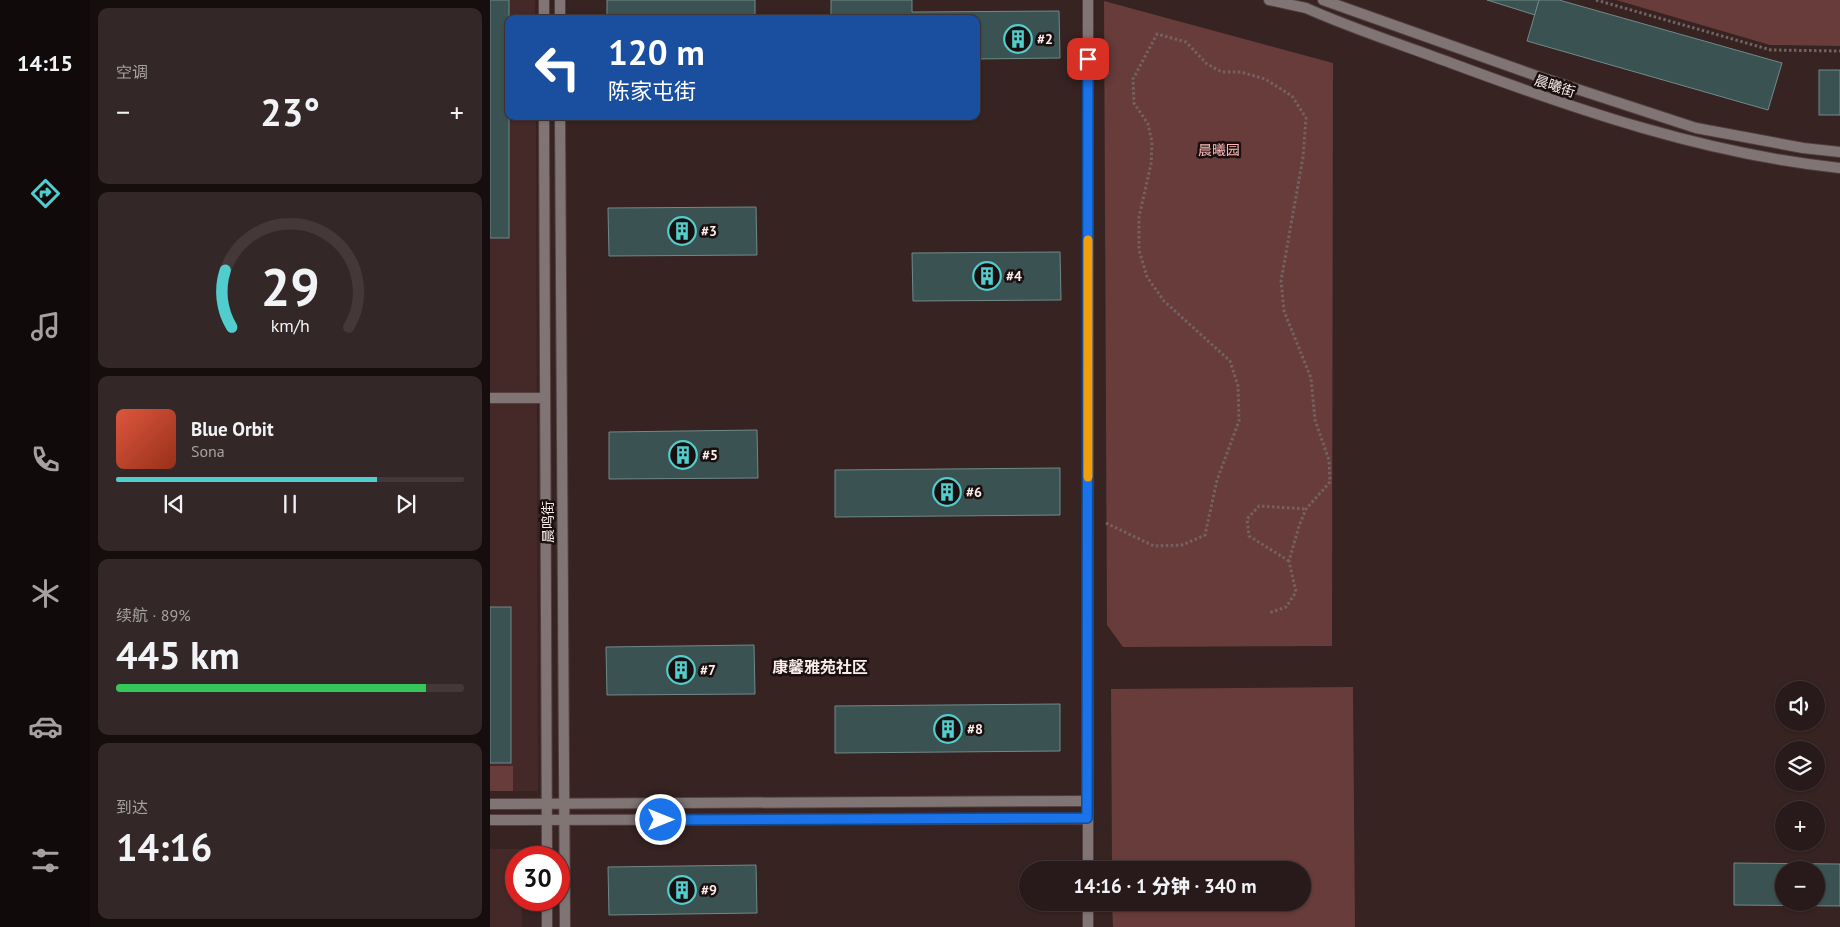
<!DOCTYPE html>
<html lang="zh">
<meta charset="utf-8">
<style>
:root{--surface:#281a1a;--page:#342727;--text:#f1f3f6;--muted:#a5a1a2;--line:#443839;--accent:#52cdcd}
body{margin:0;font-family:"PT Sans","Noto Sans SC",sans-serif;background:var(--page);color:var(--text);height:100vh;display:flex;flex-direction:column;font-size:19px;white-space:nowrap}
*{box-sizing:border-box;margin:0}
p{font-size:16px;color:var(--muted)}
.icon{flex:none;width:28px;height:28px;fill:none;stroke:currentColor;stroke-width:2;stroke-linecap:round;stroke-linejoin:round}
.map{position:relative;flex:1;overflow:hidden}
.side{display:flex;flex-direction:column;gap:8px;padding:8px;background:#160e0e;width:400px}
.side>*{flex:none}
.top-card{position:absolute;left:15px;top:15px;width:475px;height:105px;border-radius:10px;box-shadow:0 1px 4px #0004,0 0 0 1px var(--line);background:#1a4fa0;color:#fff;overflow:hidden}
.buttons{position:absolute;left:1285px;top:681px;display:grid;gap:10px}
.buttons a{display:grid;place-items:center;width:50px;height:50px;border-radius:50%;background:var(--surface);box-shadow:0 1px 4px #0004,0 0 0 1px var(--line);font-size:25px}
.speed{position:absolute;left:15px;top:846px;display:flex;gap:10px;font-size:25px;font-weight:700;text-align:center}
.speed>*{display:grid;place-content:center;width:65px;height:65px;border-radius:50%;background:var(--surface);box-shadow:0 1px 4px #0004,0 0 0 1px var(--line);line-height:1}
.speed .limit{border:8px solid #d22;background:#fff;color:#111}
.pin{position:absolute;display:grid;place-items:center;width:42px;height:42px;color:#fff;margin:-21px;border-radius:10px;box-shadow:0 2px 8px #0006}
.me{position:absolute;width:55px;margin:-28px;rotate:90deg;stroke-linejoin:round;filter:drop-shadow(0 0 4px #0008)}
.turn{display:flex;align-items:center;gap:18px;height:105px;padding:0 20px;font-size:22px}
.turn .icon{width:65px;height:65px;stroke-width:2.5}
.turn b{display:block;font-size:35px;line-height:42px}
.big{font-size:38px;font-weight:800;line-height:1.1}
.side .tile{flex:1;display:flex;flex-direction:column;justify-content:center;gap:8px;min-width:0;padding:0 18px;border-radius:10px;background:var(--page)}
.side .dial{align-items:center;gap:0}
.dial svg{height:130px;overflow:visible;fill:none;stroke:var(--line);stroke-width:7;stroke-linecap:round;text-anchor:middle}
.dial text{fill:var(--text);stroke:none}
.song{display:flex;align-items:center;gap:15px}
.cover{width:60px;height:60px;border-radius:8px;background:linear-gradient(135deg,hsl(10 70% 55%),hsl(10 70% 35%))}
.played{height:5px;border-radius:2px;background:linear-gradient(90deg,var(--accent) 75%,var(--line) 75%)}
.keys{display:flex;justify-content:space-around;direction:ltr}
.heat{display:flex;justify-content:space-between;align-items:center;font-size:28px;direction:ltr}
.charge{height:8px;border-radius:4px;background:linear-gradient(90deg,#34c759 89%,var(--line) 0)}
.trip{position:absolute;left:529px;top:861px;width:292px;height:50px;border-radius:25px;background:var(--surface);box-shadow:0 1px 4px #0004,0 0 0 1px var(--line);font-weight:800;line-height:50px;text-align:center}
main{display:flex;flex:1;min-height:0}
.dock{display:flex;flex-direction:column;width:90px;justify-content:space-around;align-items:center;background:#100a0a;color:var(--muted)}
.dock .icon{width:35px;height:35px}
.dock .active{color:var(--accent)}
.dock b{font-size:22px;color:var(--text)}
.map>svg:first-child{display:block}
.built{fill:#442928}
.green{fill:#673c3b}
.building{fill:#3a5352;stroke:#6f8a89;fill-rule:evenodd}
.lines{fill:none;stroke-linecap:round;stroke-linejoin:round}
.lane-casing{stroke:#523f3e;stroke-width:12}
.street-casing{stroke:#523f3e;stroke-width:12}
.path{stroke:#746261;stroke-width:3;stroke-dasharray:2.5 2.5;stroke-linecap:butt}
.lane{stroke:#807574;stroke-width:10}
.street{stroke:#807574;stroke-width:10}
.route-casing{stroke:#114b97;stroke-width:12}
.route{stroke:#1a73e8;stroke-width:9}
.slow{stroke:#f59e0b;stroke-width:9}
.labels{text-anchor:middle;stroke-width:5;stroke-linejoin:round;paint-order:stroke}
.poi-label{font-size:14px;font-weight:bold;fill:#fbedec;stroke:#180f0e;text-anchor:start}
.street-label{font-size:14px;fill:#fbedec;stroke:#180f0e}
.park-label{font-size:14px;fill:#fbbbb8;stroke:#180f0e}
.quarter-label{font-size:16px;font-weight:bold;fill:#fbedec;stroke:#180f0e}
</style>
<main>
<nav class="dock">
<b>14:15</b>
<svg class="icon active" aria-label="directions" viewBox="0 0 24 24"><path d="M12 3l9 9-9 9-9-9zM9 14v-3h6M13 9l2 2-2 2"/></svg>
<svg class="icon" aria-label="music" viewBox="0 0 24 24"><path d="M9 18V5l10-2v13"/><circle cx="6" cy="18" r="3"/><circle cx="16" cy="16" r="3"/></svg>
<svg class="icon" aria-label="phone" viewBox="0 0 24 24"><path d="M5 4h4l2 5-3 2q2 4 5 5l2-3 5 2v4C11 20 4 13 5 4z"/></svg>
<svg class="icon" aria-label="climate" viewBox="0 0 24 24"><path d="M12 3v18M4 7l16 10M4 17L20 7"/></svg>
<svg class="icon" aria-label="car" viewBox="0 0 24 24"><path d="M5 17H2v-5l4-1 3-4h7l3 4 3 1v5h-3M9 17h6M6 11h13"/><circle cx="7" cy="17" r="2"/><circle cx="17" cy="17" r="2"/></svg>
<svg class="icon" aria-label="filters" viewBox="0 0 24 24"><path d="M4 7h16M4 17h16"/><circle cx="9" cy="7" r="2"/><circle cx="15" cy="17" r="2"/></svg>
</nav>
<section class="side">
<div class="tile"><p>空调</p>
<div class="heat"><a>−</a><b class="big">23°</b><a>+</a></div>
</div>
<div class="tile dial"><svg viewBox="0 0 100 80">
<path d="M14 69A42 42 0 1 1 86 69"/>
<path d="M14 69A42 42 0 0 1 10 34" stroke="#52cdcd"/>
<text x="50" y="56" font-size="32" font-weight="700">29</text>
<text x="50" y="72" font-size="11">km/h</text>
</svg></div>
<div class="tile">
<div class="song"><i class="cover"></i><div><b>Blue Orbit</b><p>Sona</p></div></div>
<div class="played"></div>
<div class="keys"><svg class="icon" aria-label="previous" viewBox="0 0 24 24"><path d="M18 5L8 12l10 7zM5 5v14"/></svg><svg class="icon" aria-label="pause" viewBox="0 0 24 24"><path d="M8 5v14M16 5v14"/></svg><svg class="icon" aria-label="next" viewBox="0 0 24 24"><path d="M6 5l10 7-10 7zM19 5v14"/></svg></div>
</div>
<div class="tile"><p>续航 · 89%</p><b class="big">445 km</b><div class="charge"></div></div>
<div class="tile"><p>到达</p><b class="big">14:16</b></div>
</section>
<div class="map">
<svg width="1350" height="927" viewBox="0 0 1350 927">
<rect width="100%" height="100%" fill="#362322"/>
<g class="built">
<path d="M 0,0 L 45,0 L 45,19 L 19,19 L 19,116 L 46,116 L 48,791 L 0,791 Z"/>
<path d="M 0,849 L 32,849 L 32,857 L 26,858 L 26,900 L 32,900 L 32,927 L 0,927 Z"/>
</g>
<g class="green">
<path d="M 1126,0 L 1350,0 L 1350,46 L 1280,45 Z"/>
<path d="M 614,1 L 843,63 L 842,646 L 633,647 L 617,625 Z"/>
<path d="M 863,687 L 865,927 L 623,927 L 622,903 L 812,902 L 812,870 L 622,870 L 621,689 Z"/>
<rect x="0" y="766" width="23" height="25"/>
</g>
<g class="building">
<rect x="0" y="0" width="19" height="238"/>
<rect x="117" y="0" width="148" height="19"/>
<path d="M 341,0 L 422,0 L 422,12 L 569,11 L 570,58 L 486,59 L 486,19 L 341,19 Z"/>
<path d="M 997,0 L 1049,0 L 1045,15 Z"/>
<path d="M 1049,0 L 1069,0 L 1292,63 L 1278,110 L 1037,41 Z"/>
<rect x="1329" y="70" width="21" height="45"/>
<path d="M 266,207 L 267,255 L 119,256 L 118,208 Z"/>
<path d="M 570,252 L 571,300 L 423,301 L 422,253 Z"/>
<path d="M 267,430 L 268,478 L 119,479 L 119,432 Z"/>
<path d="M 570,468 L 570,515 L 345,517 L 345,470 Z"/>
<rect x="0" y="607" width="21" height="156"/>
<path d="M 264,645 L 265,694 L 117,695 L 116,647 Z"/>
<path d="M 570,704 L 570,751 L 345,753 L 345,706 Z"/>
<path d="M 1244,863 L 1350,864 L 1350,906 L 1244,905 ZM 1294,870 L 1326,870 L 1326,902 L 1294,902 Z"/>
<path d="M 266,865 L 267,913 L 119,915 L 118,867 Z"/>
</g>
<g class="lines">
<defs>
<path id="lane" d="M 0,398 L 55,398"/>
<g id="street">
<path d="M 54,0 L 54,19"/>
<path d="M 70,0 L 70,19"/>
<path d="M 779,0 L 816,8 C 863,29 913,45 961,63 C 1087,110 1216,154 1350,168"/>
<path d="M 833,0 L 1044,75 L 1206,128 L 1313,148 L 1350,152"/>
<path d="M 54,116 L 57,858"/>
<path d="M 70,116 L 75,927"/>
<path d="M 0,804 L 597,801"/>
<path d="M 0,820 L 597,819"/>
<path d="M 598,870 L 598,0"/>
<path d="M 57,900 L 57,927"/>
<path d="M 598,902 L 598,927"/>
</g>
</defs>
<use href="#lane" class="lane-casing"/>
<use href="#street" class="street-casing"/>
<g class="path">
<path d="M 1106,0 L 1281,50 L 1350,51"/>
<path d="M 616,523 L 664,546 L 692,545 L 715,535 L 727,480 L 749,421 L 748,386 L 740,361 L 674,301 L 657,277 L 649,250 L 649,217 L 661,164 L 662,142 L 658,124 L 644,103 L 643,79 L 667,34 L 696,42 L 717,64 L 732,72 L 751,72 L 775,79 L 802,96 L 816,118 L 813,157 L 791,281 L 794,311 L 821,378 L 825,420 L 839,460 L 840,482 L 816,509 L 809,526 L 799,561 L 806,592 L 796,607 L 779,613"/>
<path d="M 799,561 L 759,536 L 757,519 L 769,506 L 816,509"/>
</g>
<use href="#lane" class="lane"/>
<use href="#street" class="street"/>
</g>
<g class="lines">
<defs>
<path id="route" d="M 171,820 L 597,818 L 598,59"/>
</defs>
<use href="#route" class="route-casing"/>
<use href="#route" class="route"/>
<path class="slow" d="M 598,477 L 598,240"/>
</g>
<defs>
<symbol id="building-ring" viewBox="-11 -11 22 22"><circle r="9.5" fill="#180f0e" stroke="#52cdcd" stroke-width="1.5"/><path d="M-4-6H4V6H1V3H-1V6H-4ZM-2.5-4.3h1.7v1.8h-1.7ZM.8-4.3h1.7v1.8H.8ZM-2.5-1h1.7V.8h-1.7ZM.8-1h1.7V.8H.8Z" fill="#52cdcd"/></symbol>
</defs>
<g fill-rule="evenodd">
<use href="#building-ring" x="512" y="23" width="32" height="32"/>
<use href="#building-ring" x="176" y="215" width="32" height="32"/>
<use href="#building-ring" x="481" y="260" width="32" height="32"/>
<use href="#building-ring" x="177" y="439" width="32" height="32"/>
<use href="#building-ring" x="441" y="476" width="32" height="32"/>
<use href="#building-ring" x="175" y="654" width="32" height="32"/>
<use href="#building-ring" x="442" y="713" width="32" height="32"/>
<use href="#building-ring" x="176" y="874" width="32" height="32"/>
</g>
<g class="labels">
<g class="poi-label">
<text x="547" y="44">#2</text>
<text x="211" y="236">#3</text>
<text x="516" y="281">#4</text>
<text x="212" y="460">#5</text>
<text x="476" y="497">#6</text>
<text x="210" y="675">#7</text>
<text x="477" y="734">#8</text>
<text x="211" y="895">#9</text>
</g>
<g class="street-label">
<text transform="translate(1065 86) rotate(18)" y="5">晨曦街</text>
<text transform="translate(58 522) rotate(-90)" y="5">晨鸣街</text>
</g>
<g class="park-label">
<text x="729" y="155">晨曦园</text>
</g>
<g class="quarter-label">
<text x="330" y="673">康馨雅苑社区</text>
</g>
</g>
</svg>
<div class="buttons">
<a><svg class="icon" aria-label="sound" viewBox="0 0 24 24"><path d="M4 9h4l5-4v14l-5-4H4zM17 9q2 3 0 6"/></svg></a>
<a><svg class="icon" aria-label="layers" viewBox="0 0 24 24"><path d="M12 4l9 5-9 5-9-5zM3 14l9 5 9-5"/></svg></a>
<a>+</a>
<a>−</a>
</div>
<div class="speed"><div class="limit">30</div></div>
<div class="pin" style="left:598px;top:59px;background:#d93025"><svg class="icon" aria-label="arrive" viewBox="0 0 24 24"><path d="M6 21V4h12l-3 4 3 4H6"/></svg></div>
<svg class="me" style="left:171px;top:820px" viewBox="-20 -20 40 40"><circle r="17" fill="#1a73e8" stroke="#fff" stroke-width="3"/><path d="M0-11L8 9 0 5-8 9z" fill="#fff"/></svg>
<div class="trip">14:16 · 1 分钟 · 340 m</div>
<div class="top-card">
<div class="turn"><svg class="icon" aria-label="left" viewBox="0 0 24 24"><path d="M17 20v-9H6M10 6l-5 5 5 5"/></svg><div><b>120 m</b>陈家屯街</div></div>
</div>
</div>
</main>
